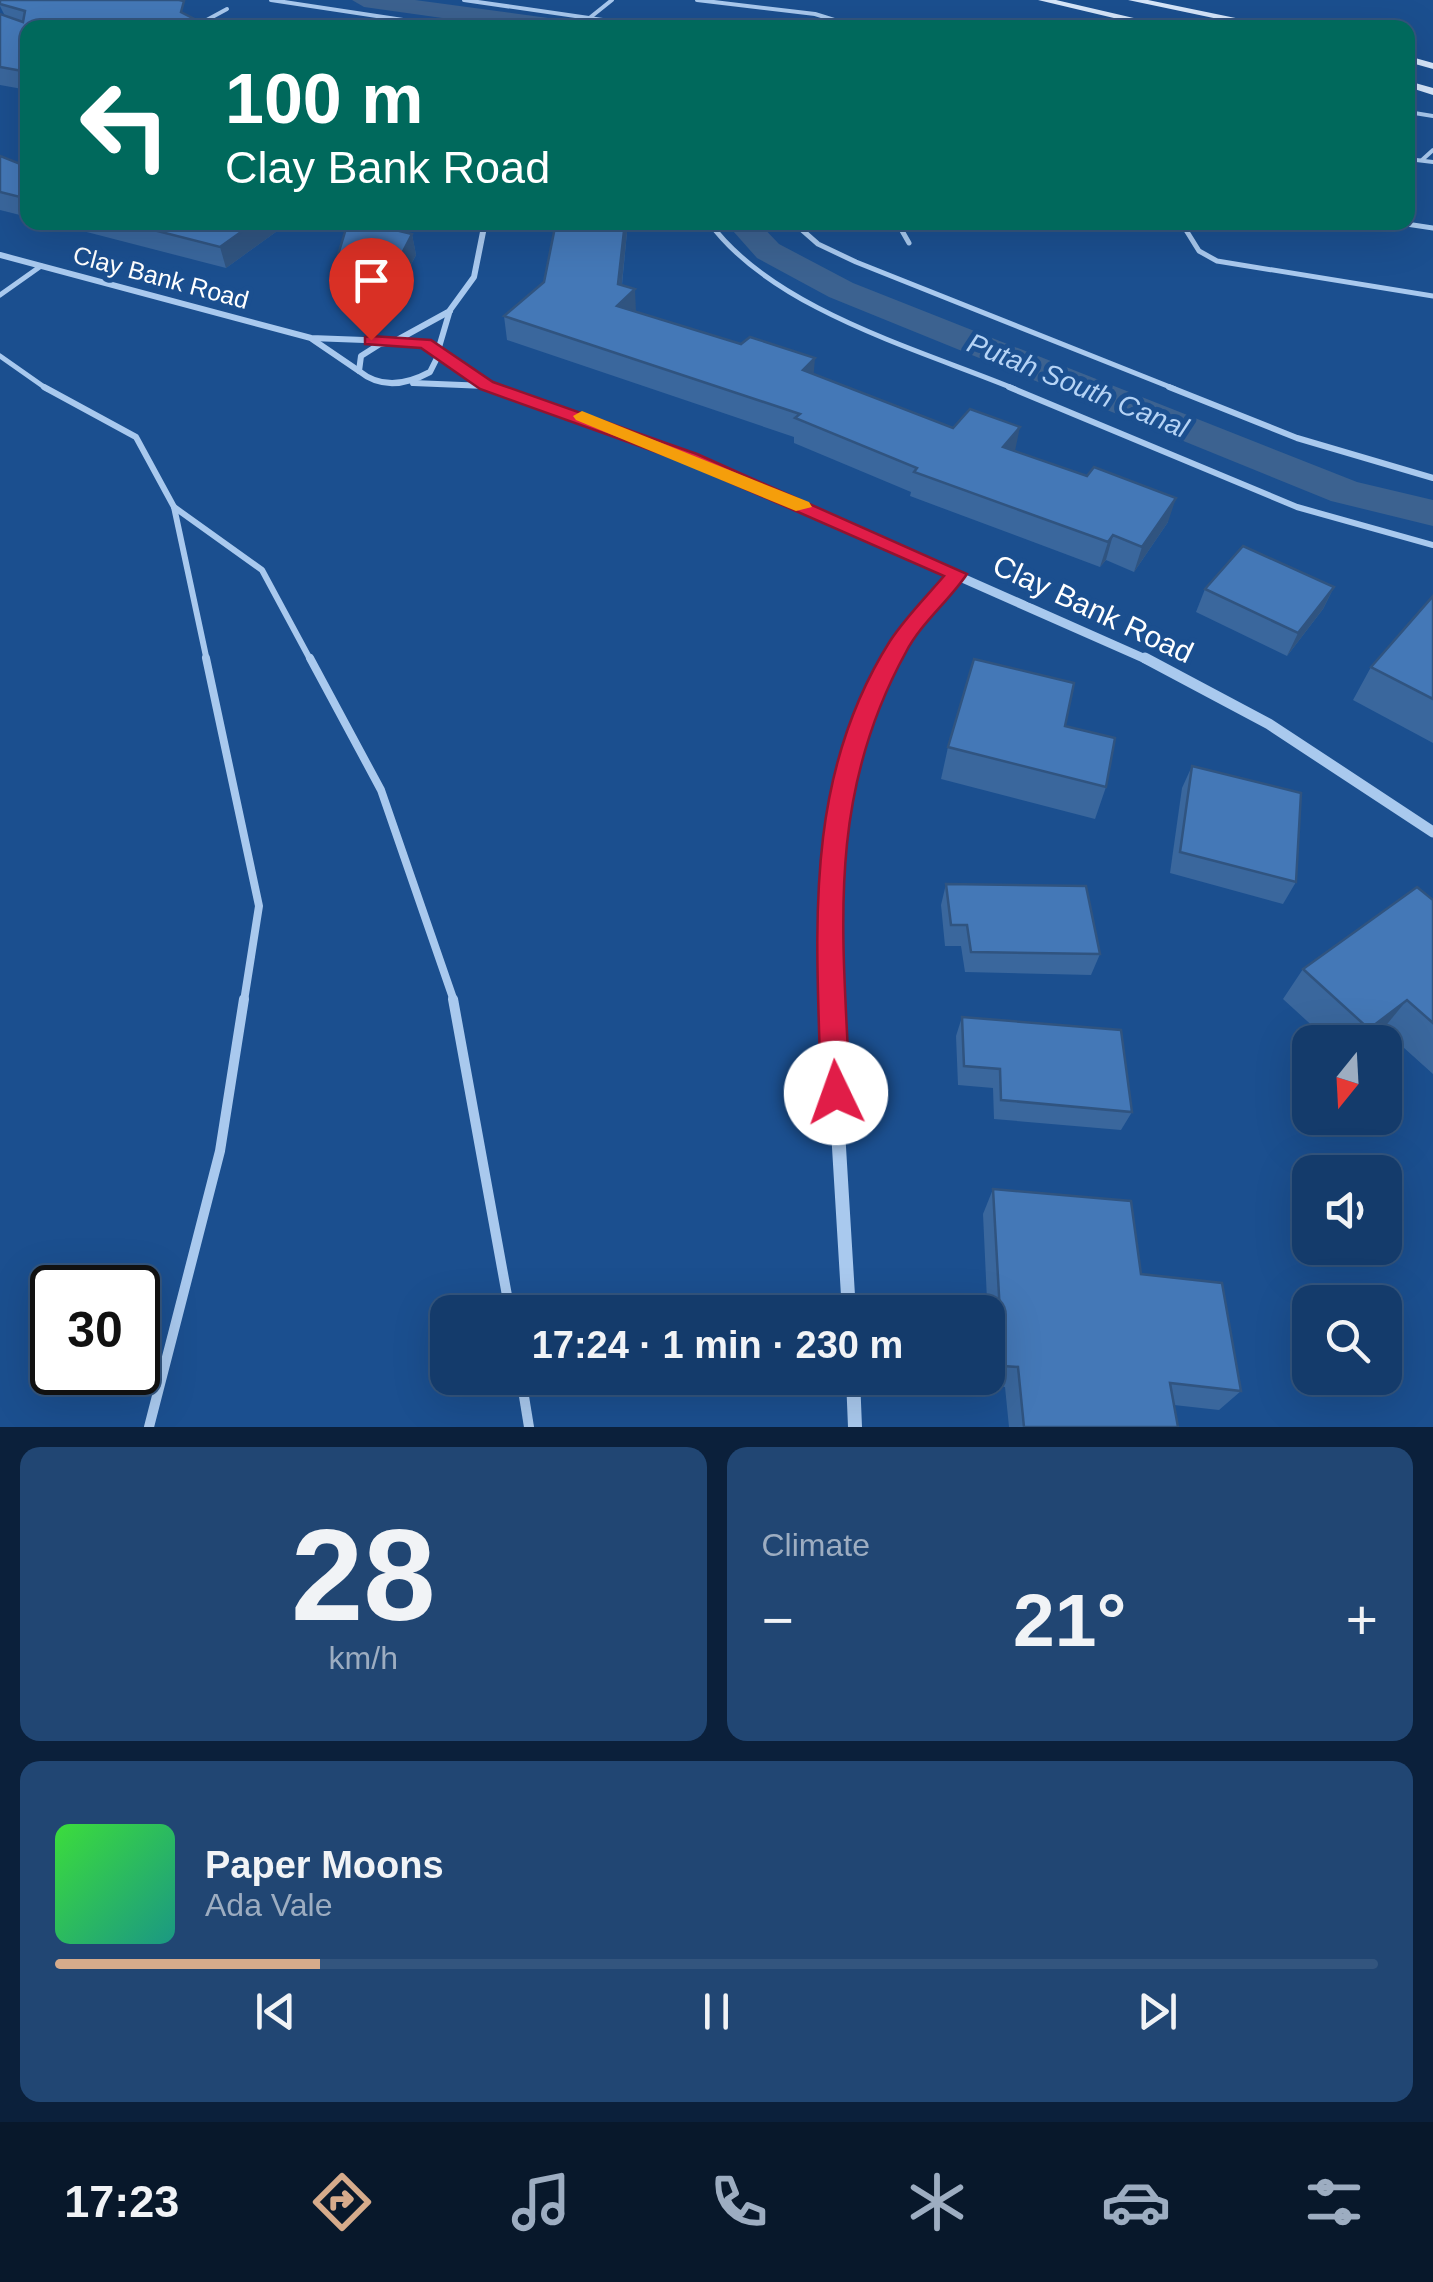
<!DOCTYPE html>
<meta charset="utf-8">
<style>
:root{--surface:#143b6b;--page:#214673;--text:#f1f3f6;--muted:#9dadc1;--line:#33557e;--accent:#d6ab8b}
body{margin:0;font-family:Helvetica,sans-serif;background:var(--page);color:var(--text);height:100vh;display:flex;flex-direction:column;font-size:38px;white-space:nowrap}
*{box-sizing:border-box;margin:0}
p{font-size:32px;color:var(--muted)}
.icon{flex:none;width:55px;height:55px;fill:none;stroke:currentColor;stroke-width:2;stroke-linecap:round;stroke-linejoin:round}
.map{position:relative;height:1427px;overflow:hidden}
.side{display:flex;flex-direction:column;gap:20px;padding:20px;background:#0b203b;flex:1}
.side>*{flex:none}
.hud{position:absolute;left:20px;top:20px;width:1395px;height:210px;border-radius:20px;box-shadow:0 10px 40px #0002,0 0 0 2px var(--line);background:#00695c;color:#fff;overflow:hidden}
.needle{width:65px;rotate:198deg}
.buttons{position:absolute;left:1292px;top:1025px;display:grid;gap:20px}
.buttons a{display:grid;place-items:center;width:110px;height:110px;border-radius:20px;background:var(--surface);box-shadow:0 10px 40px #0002,0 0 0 2px var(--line);font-size:50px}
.speed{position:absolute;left:30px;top:1265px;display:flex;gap:20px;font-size:50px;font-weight:700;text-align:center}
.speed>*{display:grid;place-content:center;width:130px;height:130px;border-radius:50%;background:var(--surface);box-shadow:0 10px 40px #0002,0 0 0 2px var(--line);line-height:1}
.speed .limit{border:5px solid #111;border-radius:15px;background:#fff;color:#111}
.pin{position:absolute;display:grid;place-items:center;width:85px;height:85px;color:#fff;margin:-102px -42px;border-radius:50% 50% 50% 0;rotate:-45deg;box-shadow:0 0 10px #0007}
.pin .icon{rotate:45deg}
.me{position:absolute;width:110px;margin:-55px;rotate:357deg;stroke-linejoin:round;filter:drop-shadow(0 0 8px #0008)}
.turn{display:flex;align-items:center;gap:35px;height:210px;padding:0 40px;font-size:45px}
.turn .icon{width:130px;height:130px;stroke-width:2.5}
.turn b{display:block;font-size:70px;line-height:85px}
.big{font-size:75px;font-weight:700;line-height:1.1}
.side .card{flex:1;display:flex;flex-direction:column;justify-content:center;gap:15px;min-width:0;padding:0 35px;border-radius:20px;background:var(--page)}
.side .dial{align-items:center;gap:0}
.dial b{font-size:130px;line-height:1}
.song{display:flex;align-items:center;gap:30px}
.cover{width:120px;height:120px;border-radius:15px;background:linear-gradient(135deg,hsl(120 70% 55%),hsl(170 70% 35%))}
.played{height:10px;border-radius:5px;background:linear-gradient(90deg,var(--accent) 20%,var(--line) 20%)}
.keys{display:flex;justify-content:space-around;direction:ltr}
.heat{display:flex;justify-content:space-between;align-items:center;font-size:55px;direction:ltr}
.side .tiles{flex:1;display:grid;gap:20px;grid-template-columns:1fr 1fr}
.card:last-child{grid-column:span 2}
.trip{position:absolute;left:430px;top:1295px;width:575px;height:100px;border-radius:20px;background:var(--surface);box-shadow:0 10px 40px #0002,0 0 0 2px var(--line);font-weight:700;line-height:100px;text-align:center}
.tabs{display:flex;height:160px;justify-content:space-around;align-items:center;background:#08182b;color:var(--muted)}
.tabs .icon{width:70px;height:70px}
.tabs .current{color:var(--accent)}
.tabs b{font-size:45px;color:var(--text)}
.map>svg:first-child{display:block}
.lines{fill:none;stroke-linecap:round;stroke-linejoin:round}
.canal{fill:#3c6290;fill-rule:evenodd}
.service-far4{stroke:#a9c9ee;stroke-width:4}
.service-far3{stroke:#a9c9ee;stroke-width:5}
.service-far2{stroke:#a9c9ee;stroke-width:6}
.service-far1{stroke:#a9c9ee;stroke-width:8}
.service{stroke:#a9c9ee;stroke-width:10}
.minor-far3{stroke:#a9c9ee;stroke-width:6}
.minor-far2{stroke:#a9c9ee;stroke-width:9}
.minor-far1{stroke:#a9c9ee;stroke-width:11}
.minor{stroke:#a9c9ee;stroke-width:14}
.secondary{fill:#d6e6fa;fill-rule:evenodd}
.wall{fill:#3a679d}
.shaded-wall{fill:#305480}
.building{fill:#4478b7;stroke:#305480;stroke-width:2.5}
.route{fill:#e11d48;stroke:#92132f;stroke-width:2.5}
.slow{fill:#f59e0b}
.labels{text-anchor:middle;stroke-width:10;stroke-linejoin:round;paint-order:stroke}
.far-street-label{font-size:25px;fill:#fff;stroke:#1b4f8f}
.far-water-label{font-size:28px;font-style:italic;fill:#b5d3f5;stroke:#1b4f8f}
.street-label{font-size:30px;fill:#fff;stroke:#1b4f8f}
</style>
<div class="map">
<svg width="1433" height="1427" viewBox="0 0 1433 1427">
<rect width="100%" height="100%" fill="#1b4f8f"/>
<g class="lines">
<g class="canal">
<path d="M 352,0 L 415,0 L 570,21 L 582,28 L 514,28 L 364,7 Z"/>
<path d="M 725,222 L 758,222 L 779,244 L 853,283 L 1357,482 L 1433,500 L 1433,526 L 1331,501 L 829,297 L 757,258 Z"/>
</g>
<g class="service-far4">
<path d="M 271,0 L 456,28"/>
<path d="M 464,0 L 658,28"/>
<path d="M 697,0 L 815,14 L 860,28"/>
<path d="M 856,23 L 886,28"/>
<path d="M 192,28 L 227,9"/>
<path d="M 577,28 L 612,0"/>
<path d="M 1408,112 L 1433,116"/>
<path d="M 1408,159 L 1433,162"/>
<path d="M 1422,160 L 1433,150"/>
</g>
<g class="service-far3">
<path d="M 709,222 C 772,309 918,349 1015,389"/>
<path d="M 793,222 L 818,244 L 856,262 L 1175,389"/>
<path d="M 897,222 L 909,243"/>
<path d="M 1181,222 L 1199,251 L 1217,261 L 1433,296"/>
<path d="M 1393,222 L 1433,228"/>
<path d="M 0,295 L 41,266"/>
<path d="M 0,356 L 47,389"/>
</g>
<g class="service-far2">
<path d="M 44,387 L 136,437 L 174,507 L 262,570 L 311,661"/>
<path d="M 1009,387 L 1297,507 L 1433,545"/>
<path d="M 1169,387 L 1297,438 L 1433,478"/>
<path d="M 174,507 L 207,661"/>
</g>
<g class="service-far1">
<path d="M 206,658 L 259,906 L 244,1001"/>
<path d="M 310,658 L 381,790 L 454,1001"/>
</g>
<g class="service">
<path d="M 453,999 L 510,1312"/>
<path d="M 521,1378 L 529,1427"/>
<path d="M 149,1427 L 220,1151 L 244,999"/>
</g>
<g class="minor-far3">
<path d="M 0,255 L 311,338 L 391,341"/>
<path d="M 312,339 L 359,371"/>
<path d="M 399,339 L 450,311"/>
<path d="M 403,340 L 434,349 L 438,356 L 430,372 C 406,385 381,389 359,371 L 361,356 L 380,344 Z"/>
<path d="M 437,354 L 450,310 L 474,277 L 485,222"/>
<path d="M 438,356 L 497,389"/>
<path d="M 413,383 L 486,386"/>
</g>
<g class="minor-far2">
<path d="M 490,387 L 691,458 L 1150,661"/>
<path d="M 890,661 L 912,626 L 957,574"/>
</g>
<g class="minor-far1">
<path d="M 1145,658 L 1269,724 L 1433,832"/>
<path d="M 830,1001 C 827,881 833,766 891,658"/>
</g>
<g class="minor">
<path d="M 830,999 L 849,1312"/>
<path d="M 853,1378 L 855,1427"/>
</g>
<g class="secondary">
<path d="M 1038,0 L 1056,0 L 1177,28 L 1156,28 Z"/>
<path d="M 1128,0 L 1148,0 L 1284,28 L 1261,28 Z"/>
<path d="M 1408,56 L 1433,63 L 1433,69 L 1408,62 Z"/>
<path d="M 1408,81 L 1433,88 L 1433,95 L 1408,87 Z"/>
</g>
</g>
<g class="wall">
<path d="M 0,0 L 179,0 L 28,28 L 28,90 L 0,85 L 0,14 L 5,16 L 0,6 Z"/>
<path d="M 0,156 L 28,167 L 28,217 L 0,210 Z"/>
<path d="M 48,222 L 287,222 L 287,224 L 226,268 Z"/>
<path d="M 556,222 L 628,222 L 622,285 L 636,312 L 814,374 L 1015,451 L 1168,522 L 1134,572 L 1106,560 L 1100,567 L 910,496 L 911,492 L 794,443 L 794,437 L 507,340 L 504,316 L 544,282 Z"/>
<path d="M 412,234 L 416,255 L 397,292 L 339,289 L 334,268 Z"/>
<path d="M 1334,587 L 1323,609 L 1287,656 L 1196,612 L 1205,589 Z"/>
<path d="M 1433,596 L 1433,743 L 1353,700 L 1371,667 Z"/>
<path d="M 1065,726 L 1106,787 L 1095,819 L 941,779 L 948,747 Z"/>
<path d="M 1192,766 L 1296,882 L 1283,904 L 1170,873 L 1182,788 Z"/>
<path d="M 946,884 L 1100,954 L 1091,975 L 965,972 L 961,946 L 945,946 L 941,905 Z"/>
<path d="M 1433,900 L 1433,1074 L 1383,1029 L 1366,1042 L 1330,1042 L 1283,999 L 1303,969 Z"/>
<path d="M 962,1017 L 1132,1112 L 1121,1130 L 994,1119 L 993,1088 L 958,1085 L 956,1036 Z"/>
<path d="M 993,1189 L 1141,1274 L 1241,1391 L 1219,1410 L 1174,1405 L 1178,1427 L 1009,1427 L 1005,1387 L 991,1386 L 983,1214 Z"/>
</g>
<g class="shaded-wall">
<path d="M 255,222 L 287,222 L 287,224 L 226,268 L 220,247 Z"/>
<path d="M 625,222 L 628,222 L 620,302 L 635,289 L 636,312 L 617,306 Z"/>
<path d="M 412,234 L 416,255 L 397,292 L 393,271 Z"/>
<path d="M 815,358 L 813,383 L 803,370 Z"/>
<path d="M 1020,427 L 1015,451 L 1003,447 Z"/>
<path d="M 1176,498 L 1168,522 L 1134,572 L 1142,547 Z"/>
<path d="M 1113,535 L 1106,560 L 1100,567 L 1108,542 Z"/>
<path d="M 1334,587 L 1323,609 L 1287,656 L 1298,633 Z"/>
<path d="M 1407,1000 L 1383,1029 L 1366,1042 L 1359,1042 L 1369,1029 Z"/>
</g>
<g class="building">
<path d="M 0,0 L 179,0 L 184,1 L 181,12 L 212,28 L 28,28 L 28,72 L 0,67 L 0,14 L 23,22 L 25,11 L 0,4 Z"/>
<path d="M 0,156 L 28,167 L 28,199 L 0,192 Z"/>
<path d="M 122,222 L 255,222 L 220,247 Z"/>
<path d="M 348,222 L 362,222 L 412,234 L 393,271 L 334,268 Z"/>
<path d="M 556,222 L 625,222 L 618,284 L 635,289 L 617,306 L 741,344 L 750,337 L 815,358 L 803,370 L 953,428 L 970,409 L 1020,427 L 1003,447 L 1087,476 L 1094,467 L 1176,498 L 1142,547 L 1113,535 L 1108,542 L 914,472 L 917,468 L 795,418 L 800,414 L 504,316 L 544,282 Z"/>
<path d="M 1243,546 L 1334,587 L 1298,633 L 1205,589 Z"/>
<path d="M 1433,596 L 1433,699 L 1371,667 Z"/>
<path d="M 974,659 L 1074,683 L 1065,726 L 1115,738 L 1106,787 L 948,747 Z"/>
<path d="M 1192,766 L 1301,793 L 1296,882 L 1180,852 Z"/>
<path d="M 946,884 L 1086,886 L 1100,954 L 971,952 L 967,925 L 951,925 Z"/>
<path d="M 1417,887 L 1433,900 L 1433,1023 L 1407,1000 L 1369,1029 L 1303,969 Z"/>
<path d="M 962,1017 L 1121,1030 L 1132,1112 L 1001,1100 L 1000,1069 L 964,1066 Z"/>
<path d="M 993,1189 L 1131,1201 L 1141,1274 L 1222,1283 L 1241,1391 L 1170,1383 L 1178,1427 L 1024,1427 L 1018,1367 L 1003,1366 Z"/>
</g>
<path class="route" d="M 371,336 L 431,340 L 493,382 L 697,454 L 967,574 C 949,601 921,623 906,652 C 825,799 843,933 850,1093 L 846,1103 L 836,1107 L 826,1103 L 821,1093 C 817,935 801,782 890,641 C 905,618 926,597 944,576 L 684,462 L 480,389 L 421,348 L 365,344 L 365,337 Z"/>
<path class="slow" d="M 582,411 L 809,502 L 812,507 L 796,511 L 576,420 L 573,416 Z"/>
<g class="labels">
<g class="far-street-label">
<text transform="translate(161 277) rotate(15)" y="9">Clay Bank Road</text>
</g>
<g class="far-water-label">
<text transform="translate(1078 385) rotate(22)" y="10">Putah South Canal</text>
</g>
<g class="street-label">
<text transform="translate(1093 609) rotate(25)" y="10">Clay Bank Road</text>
</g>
</g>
</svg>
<div class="buttons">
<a><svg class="needle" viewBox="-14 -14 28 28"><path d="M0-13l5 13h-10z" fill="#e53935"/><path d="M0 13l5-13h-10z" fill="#9dadc1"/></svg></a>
<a><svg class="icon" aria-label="sound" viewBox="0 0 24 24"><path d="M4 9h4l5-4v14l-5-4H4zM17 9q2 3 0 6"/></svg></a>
<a><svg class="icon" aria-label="search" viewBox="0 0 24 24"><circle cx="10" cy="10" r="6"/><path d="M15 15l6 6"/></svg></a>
</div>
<div class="speed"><div class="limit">30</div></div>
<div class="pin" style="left:371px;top:340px;background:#d93025"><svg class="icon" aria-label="arrive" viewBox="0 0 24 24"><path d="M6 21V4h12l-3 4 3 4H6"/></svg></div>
<svg class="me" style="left:836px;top:1093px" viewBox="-20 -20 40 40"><circle r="19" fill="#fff"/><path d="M0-13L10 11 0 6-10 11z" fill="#e11d48"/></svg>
<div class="trip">17:24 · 1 min · 230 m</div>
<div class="hud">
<div class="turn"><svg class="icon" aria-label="left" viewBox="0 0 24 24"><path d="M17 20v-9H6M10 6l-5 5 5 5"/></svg><div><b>100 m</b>Clay Bank Road</div></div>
</div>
</div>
<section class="side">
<div class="tiles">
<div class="card dial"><b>28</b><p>km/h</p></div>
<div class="card"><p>Climate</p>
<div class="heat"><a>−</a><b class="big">21°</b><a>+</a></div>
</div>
<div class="card">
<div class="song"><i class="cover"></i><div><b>Paper Moons</b><p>Ada Vale</p></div></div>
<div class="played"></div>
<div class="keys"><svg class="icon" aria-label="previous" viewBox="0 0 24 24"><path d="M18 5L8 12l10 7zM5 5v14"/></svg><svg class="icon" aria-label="pause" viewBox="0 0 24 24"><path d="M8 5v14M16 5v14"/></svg><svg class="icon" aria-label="next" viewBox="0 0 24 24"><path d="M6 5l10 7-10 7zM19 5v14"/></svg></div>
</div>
</div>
</section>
<nav class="tabs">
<b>17:23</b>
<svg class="icon current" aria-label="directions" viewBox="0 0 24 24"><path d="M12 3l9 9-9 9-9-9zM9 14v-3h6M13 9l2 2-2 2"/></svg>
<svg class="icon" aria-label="music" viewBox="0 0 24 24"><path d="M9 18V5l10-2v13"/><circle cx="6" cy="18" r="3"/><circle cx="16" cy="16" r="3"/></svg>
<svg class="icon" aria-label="phone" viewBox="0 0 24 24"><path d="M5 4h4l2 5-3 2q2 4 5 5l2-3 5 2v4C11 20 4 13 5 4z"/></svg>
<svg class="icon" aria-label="climate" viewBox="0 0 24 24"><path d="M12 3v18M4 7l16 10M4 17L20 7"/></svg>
<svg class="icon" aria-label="car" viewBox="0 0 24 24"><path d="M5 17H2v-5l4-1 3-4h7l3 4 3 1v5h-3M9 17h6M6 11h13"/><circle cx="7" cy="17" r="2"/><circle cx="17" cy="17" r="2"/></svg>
<svg class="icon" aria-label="filters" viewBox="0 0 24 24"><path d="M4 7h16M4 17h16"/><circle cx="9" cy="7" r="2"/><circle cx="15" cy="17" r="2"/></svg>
</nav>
